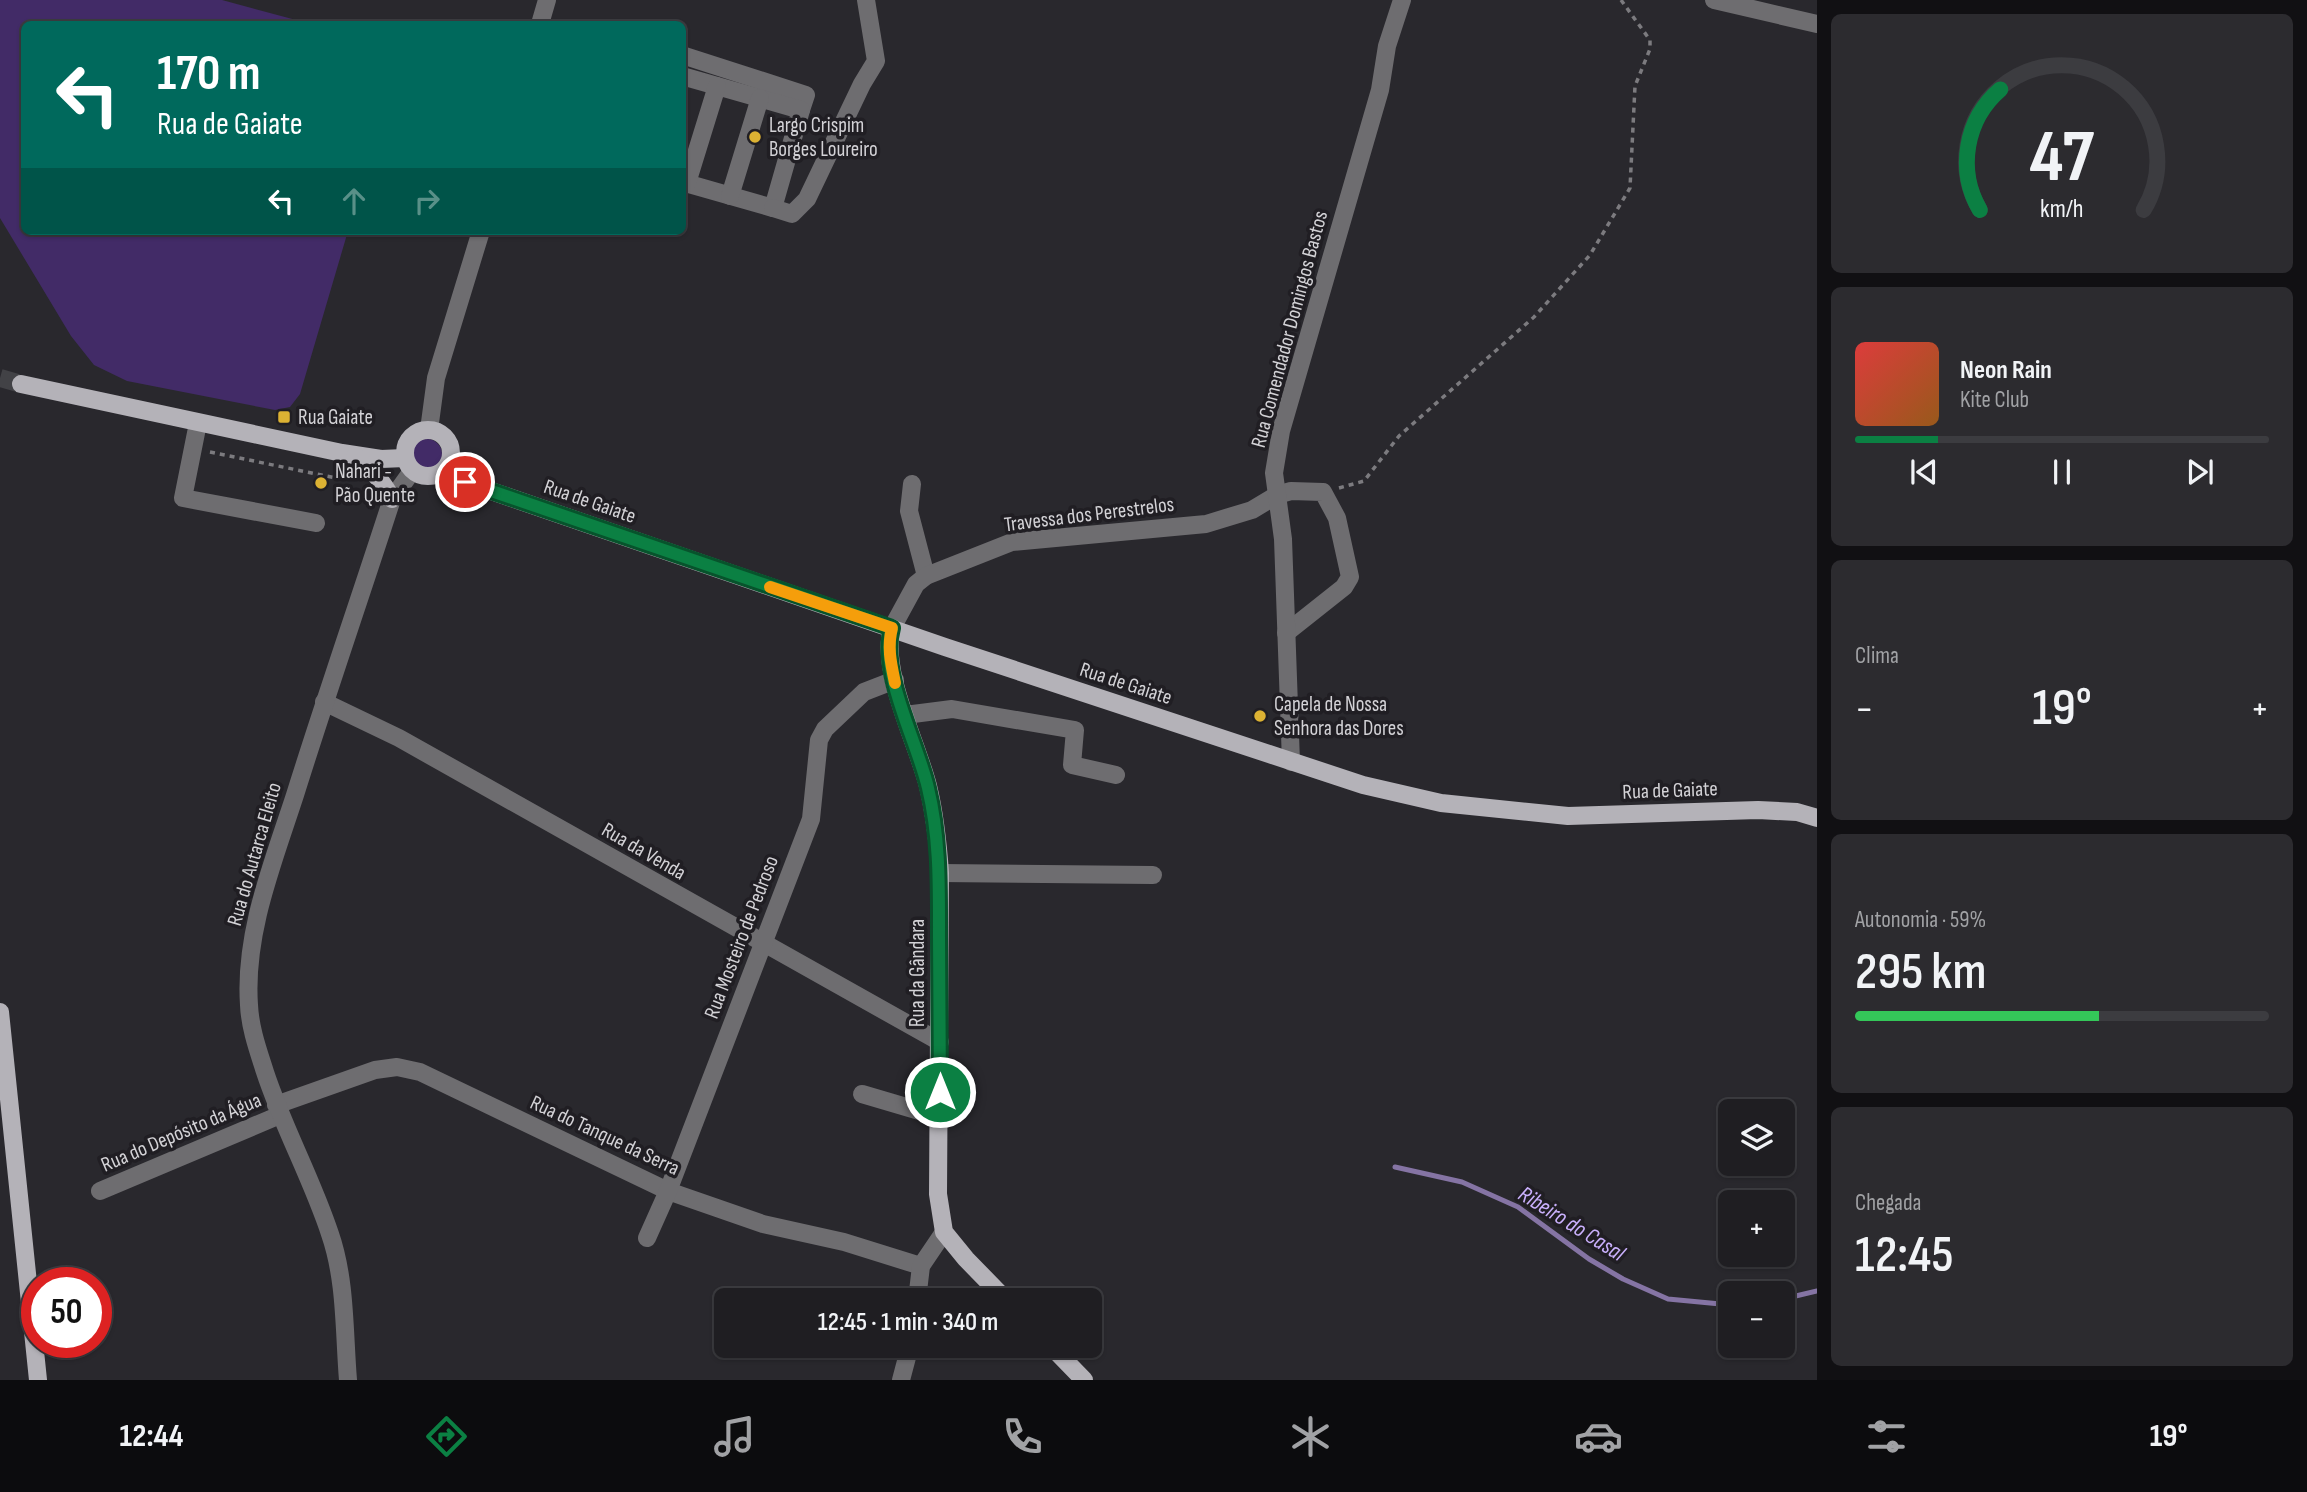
<!DOCTYPE html>
<html lang="pt">
<meta charset="utf-8">
<style>
:root{--surface:#1f1e22;--page:#2c2b2f;--text:#f1f3f6;--muted:#a1a2a5;--line:#3c3c40;--accent:#0b8043}
body{margin:0;font-family:"Sofia Sans Condensed",sans-serif;background:var(--page);color:var(--text);height:100vh;display:flex;flex-direction:column;font-size:26px;white-space:nowrap}
*{box-sizing:border-box;margin:0}
p{font-size:23px;color:var(--muted)}
.icon{flex:none;width:38px;height:38px;fill:none;stroke:currentColor;stroke-width:2;stroke-linecap:round;stroke-linejoin:round}
.map{position:relative;flex:1;overflow:hidden}
.sheet{display:flex;flex-direction:column;gap:14px;padding:14px;background:#111013;width:490px}
.sheet>*{flex:none}
.guide{position:absolute;left:21px;top:21px;width:665px;height:214px;border-radius:10px;box-shadow:0 2px 5px #0004,0 0 0 2px var(--line);background:#00695c;color:#fff;overflow:hidden}
.buttons{position:absolute;left:1718px;top:1099px;display:grid;gap:14px}
.buttons a{display:grid;place-items:center;width:77px;height:77px;border-radius:10px;background:var(--surface);box-shadow:0 2px 5px #0004,0 0 0 2px var(--line);font-size:35px}
.speed{position:absolute;left:21px;top:1267px;display:flex;gap:14px;font-size:35px;font-weight:700;text-align:center}
.speed>*{display:grid;place-content:center;width:91px;height:91px;border-radius:50%;background:var(--surface);box-shadow:0 2px 5px #0004,0 0 0 2px var(--line);line-height:1}
.speed .limit{border:10px solid #d22;background:#fff;color:#111}
.pin{position:absolute;display:grid;place-items:center;width:60px;height:60px;color:#fff;margin:-30px;border:4px solid #fff;border-radius:50%;box-shadow:0 2px 7px #0007}
.me{position:absolute;width:77px;margin:-38px;rotate:0deg;stroke-linejoin:round;filter:drop-shadow(0 0 5px #0008)}
.turn{display:flex;align-items:center;gap:24px;height:147px;padding:0 21px;font-size:32px}
.turn .icon{width:91px;height:91px;stroke-width:2.5}
.turn b{display:block;font-size:49px;line-height:60px}
.lanes{display:flex;align-items:center;height:66px;padding:0 21px;background:#0003;justify-content:center;gap:35px;direction:ltr}
.lanes .off{opacity:.35}
.big{font-size:52px;font-weight:600;line-height:1.1}
.sheet .widget{flex:1;display:flex;flex-direction:column;justify-content:center;gap:10px;min-width:0;padding:0 24px;border-radius:10px;background:var(--page)}
.sheet .dial{align-items:center;gap:0}
.dial svg{height:182px;overflow:visible;fill:none;stroke:var(--line);stroke-width:7;stroke-linecap:round;text-anchor:middle}
.dial text{fill:var(--text);stroke:none}
.song{display:flex;align-items:center;gap:21px}
.cover{width:84px;height:84px;border-radius:10px;background:linear-gradient(135deg,hsl(0 70% 55%),hsl(30 70% 35%))}
.played{height:7px;border-radius:4px;background:linear-gradient(90deg,var(--accent) 20%,var(--line) 20%)}
.keys{display:flex;justify-content:space-around;direction:ltr}
.heat{display:flex;justify-content:space-between;align-items:center;font-size:38px;direction:ltr}
.charge{height:10px;border-radius:5px;background:linear-gradient(90deg,#34c759 59%,var(--line) 0)}
.trip{position:absolute;left:714px;top:1288px;width:388px;height:70px;border-radius:10px;background:var(--surface);box-shadow:0 2px 5px #0004,0 0 0 2px var(--line);font-weight:600;line-height:70px;text-align:center}
.menu{display:flex;height:112px;justify-content:space-around;align-items:center;background:#0c0c0e;color:var(--muted)}
.menu .icon{width:49px;height:49px}
.menu .on{color:var(--accent)}
.menu b{font-size:32px;color:var(--text)}
main{display:flex;flex:1;min-height:0}
.map>svg:first-child{display:block}
.green{fill:#422b67}
.lines{fill:none;stroke-linecap:round;stroke-linejoin:round}
.stream{stroke:#8574a4;stroke-width:5}
.major-tunnel{stroke:#424246;stroke-width:18;stroke-dasharray:18 9;stroke-linecap:butt}
.path{stroke:#7c7b7f;stroke-width:3.5;stroke-dasharray:5 5;stroke-linecap:butt}
.minor{stroke:#6e6d70;stroke-width:18}
.major{stroke:#b4b2b8;stroke-width:18}
.route-casing{stroke:#07532c;stroke-width:18}
.route{stroke:#0b8043;stroke-width:12}
.slow{stroke:#f59e0b;stroke-width:12}
.poi-dot{fill:#dcb233;stroke:#201e23;stroke-width:2.5}
.labels{text-anchor:middle;stroke-width:7;stroke-linejoin:round;paint-order:stroke}
.poi-label{font-size:21px;fill:#d3d2d6;stroke:#201e23;text-anchor:start}
.street-label{font-size:21px;fill:#d3d2d6;stroke:#201e23}
.water-label{font-size:23px;font-style:italic;fill:#c9b0fc;stroke:#201e23}
</style>
<main>
<div class="map">
<svg width="1817" height="1380" viewBox="0 0 1817 1380">
<rect width="100%" height="100%" fill="#29282d"/>
<g class="green">
<path d="M 0,0 L 222,0 L 311,24 L 24,24 L 24,231 L 348,231 L 300,394 L 290,407 L 275,410 L 127,381 L 94,365 L 71,336 L 0,218 Z"/>
<circle cx="427" cy="454" r="15"/>
</g>
<g class="lines">
<g class="stream">
<path d="M 1395,1167 L 1462,1182 L 1518,1207 L 1589,1259 L 1623,1279 L 1668,1299 L 1731,1305"/>
<path d="M 1783,1299 L 1817,1291"/>
</g>
<path class="major-tunnel" d="M 0,378 L 21,384"/>
<g class="path">
<path d="M 210,452 L 341,479 L 349,473"/>
<path d="M 1339,488 L 1364,481 L 1399,436 L 1534,317 L 1590,255 L 1630,188 L 1635,86 L 1650,49 L 1650,40 L 1621,0"/>
</g>
<g class="minor">
<path d="M 1714,0 L 1817,24"/>
<path d="M 540,24 L 547,0"/>
<path d="M 682,55 L 806,95 L 801,110"/>
<path d="M 682,76 L 801,110 L 773,208 L 682,182"/>
<path d="M 687,183 L 717,86"/>
<path d="M 730,196 L 760,98"/>
<path d="M 773,208 L 792,214 L 807,199 L 862,84 L 876,61 L 866,0"/>
<path d="M 198,423 L 183,498 L 316,523"/>
<path d="M 429,430 L 436,378 L 481,231"/>
<path d="M 912,484 L 909,511 L 926,576"/>
<path d="M 892,628 L 916,584 L 926,576 L 1012,542 L 1206,524 L 1252,510 L 1277,495 L 1291,491 L 1323,492 L 1337,518 L 1350,577 L 1344,587 L 1286,633"/>
<path d="M 324,702 L 399,738 L 940,1042"/>
<path d="M 905,715 L 952,709 L 1075,730 L 1072,765 L 1116,775"/>
<path d="M 1291,762 L 1283,539 L 1274,473 L 1281,431 L 1380,90 L 1387,46 L 1402,0"/>
<path d="M 940,873 L 1153,875"/>
<path d="M 862,1094 L 940,1117"/>
<path d="M 276,1105 L 375,1070 L 397,1067 L 420,1072 L 668,1191 L 763,1224 L 844,1242 L 921,1266"/>
<path d="M 100,1191 L 280,1115"/>
<path d="M 647,1238 L 668,1191 L 811,819 L 819,740 L 825,729 L 864,692 L 895,680"/>
<path d="M 917,1300 L 921,1266 L 944,1232"/>
<path d="M 348,1380 C 344,1332 346,1280 330,1234 C 312,1179 283,1127 265,1072 C 258,1050 250,1028 249,1005 C 244,933 273,863 295,795 C 326,696 360,598 392,499 L 412,471"/>
<path d="M 901,1380 L 910,1346"/>
</g>
<g class="major">
<path d="M 21,384 L 342,453 L 381,459 L 405,458"/>
<circle cx="428" cy="453" r="23"/>
<path d="M 355,456 C 371,469 383,481 392,499"/>
<path d="M 446,468 L 465,482 L 945,647 L 1363,785 L 1441,803 L 1568,816 L 1758,810 L 1797,812 L 1817,818"/>
<path d="M 892,628 C 880,672 917,742 928,786 C 935,815 938,844 940,873 L 938,1194 L 944,1232 L 966,1259 L 1006,1300"/>
<path d="M 0,1012 L 38,1380"/>
<path d="M 1051,1346 L 1084,1380"/>
</g>
</g>
<g class="lines">
<defs>
<path id="route" d="M 465,482 L 892,628 C 879,673 918,743 928,788 C 940,838 939,886 939,937 C 939,989 940,1040 940,1092"/>
</defs>
<use href="#route" class="route-casing"/>
<use href="#route" class="route"/>
<path class="slow" d="M 770,587 L 892,628 C 887,647 891,664 895,683"/>
</g>
<g class="poi-dot">
<circle cx="755" cy="137" r="7"/>
<rect x="277" y="410" width="14" height="14" rx="3.5"/>
<circle cx="321" cy="483" r="7"/>
<circle cx="1260" cy="716" r="7"/>
</g>
<g class="labels">
<g class="poi-label">
<text x="769" y="132">Largo Crispim<tspan x="769" dy="24">Borges Loureiro</tspan></text>
<text x="298" y="424">Rua Gaiate</text>
<text x="335" y="478">Nahari -<tspan x="335" dy="24">Pão Quente</tspan></text>
<text x="1274" y="711">Capela de Nossa<tspan x="1274" dy="24">Senhora das Dores</tspan></text>
</g>
<g class="street-label">
<text transform="translate(1289 329) rotate(-75)" y="7">Rua Comendador Domingos Bastos</text>
<text transform="translate(590 501) rotate(19)" y="7">Rua de Gaiate</text>
<text transform="translate(1089 514) rotate(-7)" y="7">Travessa dos Perestrelos</text>
<text transform="translate(1126 683) rotate(18)" y="7">Rua de Gaiate</text>
<text transform="translate(1670 790) rotate(-2)" y="7">Rua de Gaiate</text>
<text transform="translate(644 851) rotate(30)" y="7">Rua da Venda</text>
<text transform="translate(254 854) rotate(-74)" y="7">Rua do Autarca Eleito</text>
<text transform="translate(741 937) rotate(-69)" y="7">Rua Mosteiro de Pedroso</text>
<text transform="translate(917 973) rotate(-90)" y="7">Rua da Gândara</text>
<text transform="translate(181 1132) rotate(-23)" y="7">Rua do Depósito da Água</text>
<text transform="translate(605 1135) rotate(25)" y="7">Rua do Tanque da Serra</text>
</g>
<g class="water-label">
<text transform="translate(1572 1223) rotate(32)" y="8">Ribeiro do Casal</text>
</g>
</g>
</svg>
<div class="buttons">
<a><svg class="icon" aria-label="layers" viewBox="0 0 24 24"><path d="M12 4l9 5-9 5-9-5zM3 14l9 5 9-5"/></svg></a>
<a>+</a>
<a>−</a>
</div>
<div class="speed"><div class="limit">50</div></div>
<div class="pin" style="left:465px;top:482px;background:#d93025"><svg class="icon" aria-label="arrive" viewBox="0 0 24 24"><path d="M6 21V4h12l-3 4 3 4H6"/></svg></div>
<svg class="me" style="left:940px;top:1092px" viewBox="-20 -20 40 40"><circle r="17" fill="#0b8043" stroke="#fff" stroke-width="3"/><path d="M0-11L8 9 0 5-8 9z" fill="#fff"/></svg>
<div class="trip">12:45 · 1 min · 340 m</div>
<div class="guide">
<div class="turn"><svg class="icon" aria-label="left" viewBox="0 0 24 24"><path d="M17 20v-9H6M10 6l-5 5 5 5"/></svg><div><b>170 m</b>Rua de Gaiate</div></div>
<div class="lanes"><svg class="icon" aria-label="left" viewBox="0 0 24 24"><path d="M17 20v-9H6M10 6l-5 5 5 5"/></svg><svg class="icon off" aria-label="ahead" viewBox="0 0 24 24"><path d="M12 20V5M6 11l6-6 6 6"/></svg><svg class="icon off" aria-label="right" viewBox="0 0 24 24"><path d="M7 20v-9h11M14 6l5 5-5 5"/></svg></div>
</div>
</div>
<section class="sheet">
<div class="widget dial"><svg viewBox="0 0 100 80">
<path d="M14 69A42 42 0 1 1 86 69"/>
<path d="M14 69A42 42 0 0 1 23 16" stroke="#0b8043"/>
<text x="50" y="56" font-size="32" font-weight="700">47</text>
<text x="50" y="72" font-size="11">km/h</text>
</svg></div>
<div class="widget">
<div class="song"><i class="cover"></i><div><b>Neon Rain</b><p>Kite Club</p></div></div>
<div class="played"></div>
<div class="keys"><svg class="icon" aria-label="previous" viewBox="0 0 24 24"><path d="M18 5L8 12l10 7zM5 5v14"/></svg><svg class="icon" aria-label="pause" viewBox="0 0 24 24"><path d="M8 5v14M16 5v14"/></svg><svg class="icon" aria-label="next" viewBox="0 0 24 24"><path d="M6 5l10 7-10 7zM19 5v14"/></svg></div>
</div>
<div class="widget"><p>Clima</p>
<div class="heat"><a>−</a><b class="big">19°</b><a>+</a></div>
</div>
<div class="widget"><p>Autonomia · 59%</p><b class="big">295 km</b><div class="charge"></div></div>
<div class="widget"><p>Chegada</p><b class="big">12:45</b></div>
</section>
</main>
<nav class="menu">
<b>12:44</b>
<svg class="icon on" aria-label="directions" viewBox="0 0 24 24"><path d="M12 3l9 9-9 9-9-9zM9 14v-3h6M13 9l2 2-2 2"/></svg>
<svg class="icon" aria-label="music" viewBox="0 0 24 24"><path d="M9 18V5l10-2v13"/><circle cx="6" cy="18" r="3"/><circle cx="16" cy="16" r="3"/></svg>
<svg class="icon" aria-label="phone" viewBox="0 0 24 24"><path d="M5 4h4l2 5-3 2q2 4 5 5l2-3 5 2v4C11 20 4 13 5 4z"/></svg>
<svg class="icon" aria-label="climate" viewBox="0 0 24 24"><path d="M12 3v18M4 7l16 10M4 17L20 7"/></svg>
<svg class="icon" aria-label="car" viewBox="0 0 24 24"><path d="M5 17H2v-5l4-1 3-4h7l3 4 3 1v5h-3M9 17h6M6 11h13"/><circle cx="7" cy="17" r="2"/><circle cx="17" cy="17" r="2"/></svg>
<svg class="icon" aria-label="filters" viewBox="0 0 24 24"><path d="M4 7h16M4 17h16"/><circle cx="9" cy="7" r="2"/><circle cx="15" cy="17" r="2"/></svg>
<b>19°</b>
</nav>
